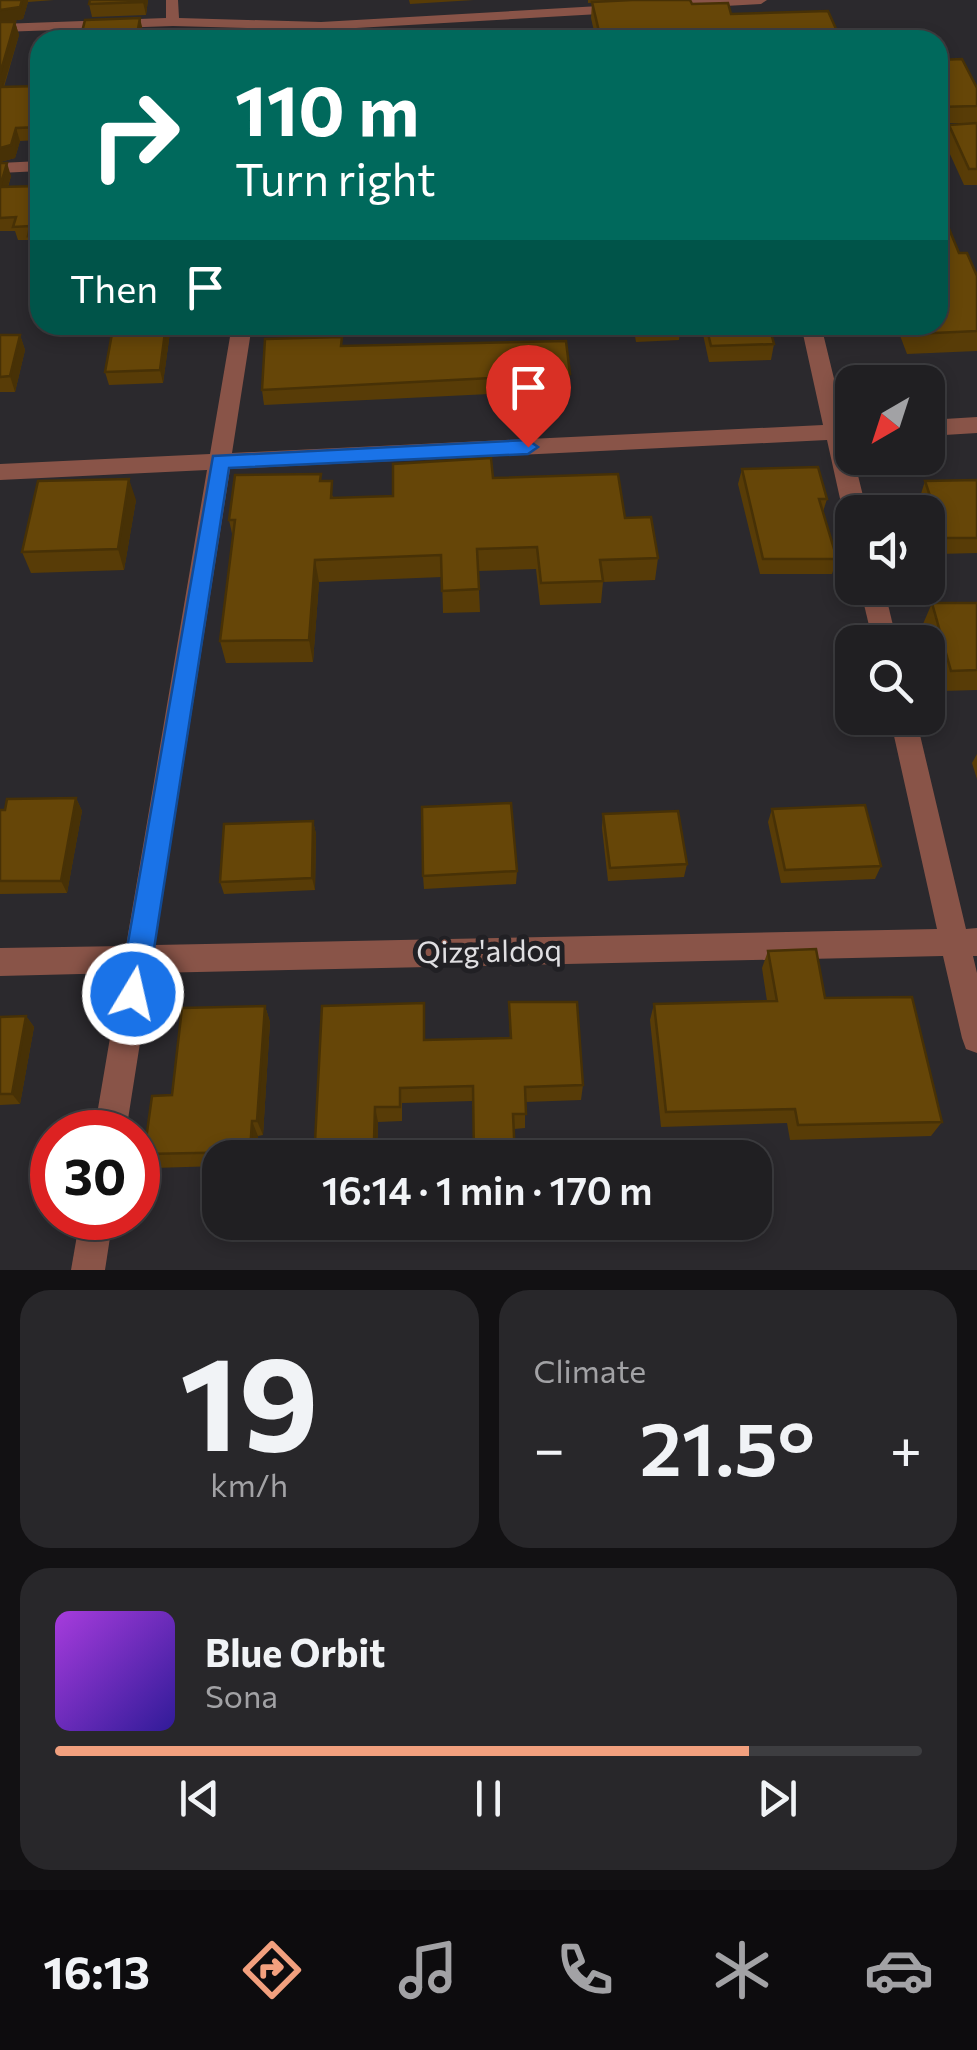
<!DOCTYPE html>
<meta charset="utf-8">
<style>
:root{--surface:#201f22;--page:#28272a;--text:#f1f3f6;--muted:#a2a2a5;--line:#3d3d40;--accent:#f2a07e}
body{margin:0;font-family:Commissioner,sans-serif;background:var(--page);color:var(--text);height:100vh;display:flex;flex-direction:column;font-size:38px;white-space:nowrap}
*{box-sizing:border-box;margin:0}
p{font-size:32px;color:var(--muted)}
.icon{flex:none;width:55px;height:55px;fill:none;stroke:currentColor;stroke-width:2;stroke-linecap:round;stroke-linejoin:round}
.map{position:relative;height:1270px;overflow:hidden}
.side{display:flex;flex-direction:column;gap:20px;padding:20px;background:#121113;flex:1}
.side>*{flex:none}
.banner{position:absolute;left:30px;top:30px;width:918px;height:305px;border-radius:30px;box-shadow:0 5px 15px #0003,0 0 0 2px var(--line);background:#00695c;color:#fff;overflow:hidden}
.needle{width:65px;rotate:219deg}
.buttons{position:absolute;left:835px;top:365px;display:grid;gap:20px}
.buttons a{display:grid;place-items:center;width:110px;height:110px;border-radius:20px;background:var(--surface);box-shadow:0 5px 15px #0003,0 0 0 2px var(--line);font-size:50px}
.speed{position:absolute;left:30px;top:1110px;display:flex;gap:20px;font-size:50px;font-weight:700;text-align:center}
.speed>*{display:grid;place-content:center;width:130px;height:130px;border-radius:50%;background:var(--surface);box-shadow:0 5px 15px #0003,0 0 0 2px var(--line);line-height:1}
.speed .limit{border:15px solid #d22;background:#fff;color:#111}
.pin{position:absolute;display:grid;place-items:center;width:85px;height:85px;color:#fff;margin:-102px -42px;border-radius:50% 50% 50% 0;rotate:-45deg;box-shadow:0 0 10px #0007}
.pin .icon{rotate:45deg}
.me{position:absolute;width:110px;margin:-55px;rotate:9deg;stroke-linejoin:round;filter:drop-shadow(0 0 8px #0008)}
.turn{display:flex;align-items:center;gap:35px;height:210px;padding:0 40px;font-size:45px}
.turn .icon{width:130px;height:130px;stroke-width:2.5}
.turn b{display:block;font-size:70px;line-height:85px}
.then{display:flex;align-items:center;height:95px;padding:0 40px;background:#0003;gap:20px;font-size:38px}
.big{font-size:75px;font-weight:600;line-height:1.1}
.side .tile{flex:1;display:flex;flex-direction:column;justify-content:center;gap:15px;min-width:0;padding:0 35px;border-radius:30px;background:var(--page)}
.side .dial{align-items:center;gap:0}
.dial b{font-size:130px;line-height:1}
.song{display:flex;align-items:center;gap:30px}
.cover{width:120px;height:120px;border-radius:15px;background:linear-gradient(135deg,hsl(280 70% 55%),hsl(250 70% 35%))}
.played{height:10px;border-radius:5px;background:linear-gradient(90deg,var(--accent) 80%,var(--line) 80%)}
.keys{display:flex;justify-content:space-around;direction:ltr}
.heat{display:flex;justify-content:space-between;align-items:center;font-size:55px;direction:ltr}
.side .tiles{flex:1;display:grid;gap:20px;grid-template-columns:1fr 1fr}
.tile:last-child{grid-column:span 2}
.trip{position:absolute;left:202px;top:1140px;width:570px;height:100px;border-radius:30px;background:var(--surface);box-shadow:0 5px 15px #0003,0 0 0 2px var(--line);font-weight:600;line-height:100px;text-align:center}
.dock{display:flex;height:160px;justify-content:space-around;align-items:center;background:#0d0c0e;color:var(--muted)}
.dock .icon{width:70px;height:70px}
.dock .current{color:var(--accent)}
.dock b{font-size:45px;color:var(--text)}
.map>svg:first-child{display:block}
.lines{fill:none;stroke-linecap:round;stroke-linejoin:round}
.lane{fill:#895448;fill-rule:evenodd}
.street{fill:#895448;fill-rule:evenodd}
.wall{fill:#583c07}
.shaded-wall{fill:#473106}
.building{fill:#664608;stroke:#473106;stroke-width:2.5}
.route{fill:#1a73e8;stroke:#114b97;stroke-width:2.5}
.labels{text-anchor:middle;stroke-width:10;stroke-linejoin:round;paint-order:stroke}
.street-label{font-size:30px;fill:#e0dfe2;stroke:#212024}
</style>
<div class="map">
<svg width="977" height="1270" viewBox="0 0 977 1270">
<rect width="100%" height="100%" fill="#2b292d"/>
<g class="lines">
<g class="lane">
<path d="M 166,0 L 178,0 L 179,18 L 321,22 L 617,5 L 623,9 L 617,13 L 321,30 L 173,26 L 0,32 L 0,24 L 166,18 Z"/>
<path d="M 692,0 L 767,0 L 761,4 L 671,9 L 665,5 L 671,1 Z"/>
</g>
<g class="street">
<path d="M 977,126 L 977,136 L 938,137 L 938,127 Z"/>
<path d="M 40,161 L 40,171 L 0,173 L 0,163 Z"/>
<path d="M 232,325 L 252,325 L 232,453 L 823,425 L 801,325 L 821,325 L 845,424 L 852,423 L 852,439 L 849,439 L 867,512 L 852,512 L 852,520 L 843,512 L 827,440 L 230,469 L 155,945 L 937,929 L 890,718 L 916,718 L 966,929 L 977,928 L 977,956 L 973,956 L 977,973 L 977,1053 L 966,1049 L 962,1038 L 943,956 L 151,973 L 126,1132 L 94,1132 L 121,973 L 0,976 L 0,948 L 126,946 L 207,470 L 0,480 L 0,464 L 210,454 Z"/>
<path d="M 977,417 L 977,433 L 928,436 L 928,420 Z"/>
<path d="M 860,588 L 884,588 L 897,642 L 873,642 Z"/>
<path d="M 80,1218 L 113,1218 L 105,1270 L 71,1270 Z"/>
</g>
</g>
<g class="wall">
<path d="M 0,0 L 54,0 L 28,2 L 23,19 L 7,22 L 15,22 L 19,35 L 4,87 L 40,86 L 40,140 L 20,141 L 15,158 L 0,162 Z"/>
<path d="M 90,0 L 148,0 L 146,15 L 92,17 L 89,4 Z"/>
<path d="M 409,0 L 474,0 L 410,4 Z"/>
<path d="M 588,0 L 632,0 L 588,3 Z"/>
<path d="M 592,2 L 692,4 L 841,40 L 596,40 L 591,18 Z"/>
<path d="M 938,60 L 977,88 L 977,123 L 938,123 Z"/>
<path d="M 977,123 L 977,185 L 964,185 L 944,141 L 949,125 Z"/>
<path d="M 0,163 L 11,176 L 8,187 L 40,186 L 40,249 L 32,249 L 29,240 L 18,240 L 15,231 L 0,231 Z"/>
<path d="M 938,202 L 959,253 L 977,276 L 977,351 L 907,354 L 896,325 L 938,325 Z"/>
<path d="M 171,325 L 163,383 L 109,385 L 105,372 L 126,327 Z"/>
<path d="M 633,325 L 681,325 L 679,340 L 636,342 Z"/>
<path d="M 701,325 L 769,325 L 774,344 L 771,360 L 709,362 Z"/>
<path d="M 0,335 L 20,335 L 25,350 L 15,392 L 0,392 Z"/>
<path d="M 342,346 L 570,374 L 569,390 L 264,405 L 262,390 Z"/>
<path d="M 742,469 L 827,499 L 823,512 L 837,559 L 832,574 L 760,574 L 738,484 Z"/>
<path d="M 493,478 L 625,518 L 658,558 L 655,580 L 603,582 L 601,603 L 540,605 L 536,569 L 478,571 L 480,612 L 443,613 L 442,577 L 319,582 L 313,662 L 226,663 L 220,641 L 233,538 L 229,520 L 322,481 L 334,498 L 393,496 Z"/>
<path d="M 977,480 L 977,553 L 938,554 L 928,522 L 928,512 L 925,512 L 920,497 L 925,481 Z"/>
<path d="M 136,500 L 124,570 L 31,573 L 22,552 Z"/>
<path d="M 932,603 L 977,603 L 977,690 L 942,691 L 923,624 Z"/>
<path d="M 977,754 L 977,779 L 972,763 Z"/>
<path d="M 76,798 L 82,811 L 67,893 L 0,894 L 0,810 Z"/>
<path d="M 772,809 L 881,866 L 875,879 L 781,883 L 768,822 Z"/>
<path d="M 603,814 L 687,864 L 684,877 L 608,881 L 602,828 Z"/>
<path d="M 313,821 L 316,834 L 315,890 L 224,894 L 220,882 Z"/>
<path d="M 517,871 L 516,884 L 424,889 L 423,876 Z"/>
<path d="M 768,951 L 942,1122 L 931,1136 L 790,1140 L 787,1123 L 661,1127 L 650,1020 L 654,1004 L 767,1001 L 762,968 Z"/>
<path d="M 509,1002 L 583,1085 L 581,1100 L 525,1102 L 525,1128 L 514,1129 L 473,1101 L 402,1103 L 402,1121 L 378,1122 L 377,1155 L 319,1156 L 315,1142 L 424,1003 L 425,1040 L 510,1038 Z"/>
<path d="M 265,1006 L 270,1022 L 263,1135 L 258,1136 L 256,1158 L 220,1158 L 220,1166 L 153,1168 L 144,1154 L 172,1095 Z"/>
<path d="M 26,1016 L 34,1027 L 20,1104 L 0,1105 L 0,1017 Z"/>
</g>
<g class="shaded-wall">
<path d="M 22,0 L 28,0 L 28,2 L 23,19 L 0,23 L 0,10 Z"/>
<path d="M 143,0 L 148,0 L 146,15 L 143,2 Z"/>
<path d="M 140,18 L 143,31 L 141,40 L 136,40 Z"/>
<path d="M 15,22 L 19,35 L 3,88 L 0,92 L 0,74 Z"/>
<path d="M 16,128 L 20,141 L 15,158 L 0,162 L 0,148 Z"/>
<path d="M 7,163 L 11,176 L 4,200 L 0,187 Z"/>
<path d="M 166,325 L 171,325 L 163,383 L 160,370 Z"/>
<path d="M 20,335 L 25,350 L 15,392 L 10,376 Z"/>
<path d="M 129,479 L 136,500 L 124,570 L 118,549 Z"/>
<path d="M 315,560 L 319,582 L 313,662 L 309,640 Z"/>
<path d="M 76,798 L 82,811 L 67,893 L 61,881 Z"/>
<path d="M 313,821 L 316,834 L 315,890 L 312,878 Z"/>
<path d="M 265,1006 L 270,1022 L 263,1135 L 257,1121 Z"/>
<path d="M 26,1016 L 34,1027 L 20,1104 L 12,1094 Z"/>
<path d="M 375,1107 L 378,1122 L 377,1155 L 374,1141 Z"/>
<path d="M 252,1121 L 258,1136 L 256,1158 L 252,1158 L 250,1152 Z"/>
</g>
<g class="building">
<path d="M 0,0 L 22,0 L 20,7 L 0,10 Z"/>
<path d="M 90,0 L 143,0 L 143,2 L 89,4 Z"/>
<path d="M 632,0 L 690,0 L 692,4 L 728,3 L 731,14 L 828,11 L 841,40 L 601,40 L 592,2 Z"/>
<path d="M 140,18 L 136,40 L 80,40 L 85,20 Z"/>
<path d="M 0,22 L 15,22 L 0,74 Z"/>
<path d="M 962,59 L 977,88 L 977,106 L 938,107 L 938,60 Z"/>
<path d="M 0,83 L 2,83 L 0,87 L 40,86 L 40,127 L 16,128 L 11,145 L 0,148 Z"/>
<path d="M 977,123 L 977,169 L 969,169 L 949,125 Z"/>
<path d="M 0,163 L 7,163 L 0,187 L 40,186 L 40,235 L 28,236 L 30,226 L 13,227 L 16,217 L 0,218 Z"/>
<path d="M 938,202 L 959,253 L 967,253 L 977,276 L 977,331 L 913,334 L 910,325 L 938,325 L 938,298 L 944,298 L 938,280 Z"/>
<path d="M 126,325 L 166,325 L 160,370 L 105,372 L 113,328 L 126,327 Z"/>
<path d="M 706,325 L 769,325 L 774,344 L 711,346 Z"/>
<path d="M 0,335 L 20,335 L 10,376 L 0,377 Z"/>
<path d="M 342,337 L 341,346 L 566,341 L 570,374 L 262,390 L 265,339 Z"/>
<path d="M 491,458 L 493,478 L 618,474 L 625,518 L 651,517 L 658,558 L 600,560 L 603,581 L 541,583 L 537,547 L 477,549 L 479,589 L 442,591 L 441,555 L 315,560 L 309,640 L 220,641 L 235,520 L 229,520 L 235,475 L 321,474 L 320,481 L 332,481 L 331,498 L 393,496 L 393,464 Z"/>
<path d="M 818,467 L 827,499 L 819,499 L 837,559 L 763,559 L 742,469 Z"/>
<path d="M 129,479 L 118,549 L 22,552 L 38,481 Z"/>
<path d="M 977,480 L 977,538 L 944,538 L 925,481 Z"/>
<path d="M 932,603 L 977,603 L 977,670 L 951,671 Z"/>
<path d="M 76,798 L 61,881 L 0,881 L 0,810 L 5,810 L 7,799 Z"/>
<path d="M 511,803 L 517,871 L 423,876 L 422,807 Z"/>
<path d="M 865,805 L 881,866 L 785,870 L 772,809 Z"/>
<path d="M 678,811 L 687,864 L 610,868 L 603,814 Z"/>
<path d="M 313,821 L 312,878 L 220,882 L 224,824 Z"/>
<path d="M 816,949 L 825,998 L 912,997 L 942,1122 L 798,1125 L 795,1109 L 666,1112 L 654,1004 L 777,1001 L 768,951 Z"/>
<path d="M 509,1002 L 577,1002 L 583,1085 L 525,1087 L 526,1114 L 513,1114 L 515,1158 L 474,1158 L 473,1086 L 400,1088 L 400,1107 L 375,1107 L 374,1141 L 315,1142 L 322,1006 L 424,1003 L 424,1040 L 511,1038 Z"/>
<path d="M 265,1006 L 257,1121 L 252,1121 L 250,1152 L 144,1154 L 152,1096 L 172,1095 L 182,1008 Z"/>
<path d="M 26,1016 L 12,1094 L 0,1094 L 0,1017 Z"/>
</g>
<path class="route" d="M 528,440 L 538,447 L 528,454 L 229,468 L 147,994 L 143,1003 L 133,1007 L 123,1003 L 119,994 L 213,456 Z"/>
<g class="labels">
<g class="street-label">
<text transform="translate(489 952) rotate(-1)" y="10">Qizg'aldoq</text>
</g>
</g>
</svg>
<div class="buttons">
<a><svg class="needle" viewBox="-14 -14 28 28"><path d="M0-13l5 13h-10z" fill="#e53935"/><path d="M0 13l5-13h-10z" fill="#a2a2a5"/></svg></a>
<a><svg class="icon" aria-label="sound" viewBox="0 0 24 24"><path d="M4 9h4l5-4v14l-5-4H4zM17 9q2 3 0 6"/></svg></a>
<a><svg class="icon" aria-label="search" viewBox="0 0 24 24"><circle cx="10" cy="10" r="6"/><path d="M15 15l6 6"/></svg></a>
</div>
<div class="speed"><div class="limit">30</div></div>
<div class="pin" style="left:528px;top:447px;background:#d93025"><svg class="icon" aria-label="arrive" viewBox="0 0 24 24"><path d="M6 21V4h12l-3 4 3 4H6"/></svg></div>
<svg class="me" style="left:133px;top:994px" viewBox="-20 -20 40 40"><circle r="17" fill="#1a73e8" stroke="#fff" stroke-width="3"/><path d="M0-11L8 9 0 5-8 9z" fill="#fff"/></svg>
<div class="trip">16:14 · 1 min · 170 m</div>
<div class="banner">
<div class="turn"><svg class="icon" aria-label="right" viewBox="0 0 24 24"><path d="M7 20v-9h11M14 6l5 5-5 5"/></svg><div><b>110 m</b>Turn right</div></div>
<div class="then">Then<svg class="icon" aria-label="arrive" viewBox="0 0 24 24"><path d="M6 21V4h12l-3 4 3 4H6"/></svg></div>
</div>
</div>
<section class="side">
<div class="tiles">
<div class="tile dial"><b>19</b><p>km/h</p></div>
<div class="tile"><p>Climate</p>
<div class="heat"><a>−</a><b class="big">21.5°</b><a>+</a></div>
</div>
<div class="tile">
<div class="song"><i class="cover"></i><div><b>Blue Orbit</b><p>Sona</p></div></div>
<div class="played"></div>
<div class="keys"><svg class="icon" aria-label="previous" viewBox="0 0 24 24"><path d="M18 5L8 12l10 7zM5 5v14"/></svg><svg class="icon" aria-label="pause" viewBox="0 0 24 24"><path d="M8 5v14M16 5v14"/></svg><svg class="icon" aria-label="next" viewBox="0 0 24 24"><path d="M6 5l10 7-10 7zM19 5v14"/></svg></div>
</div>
</div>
</section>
<nav class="dock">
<b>16:13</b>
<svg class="icon current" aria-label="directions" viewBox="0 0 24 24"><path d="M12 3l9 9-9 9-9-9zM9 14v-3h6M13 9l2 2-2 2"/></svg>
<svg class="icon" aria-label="music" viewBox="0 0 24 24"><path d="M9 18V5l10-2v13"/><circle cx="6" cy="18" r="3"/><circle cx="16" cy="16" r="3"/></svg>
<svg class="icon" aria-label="phone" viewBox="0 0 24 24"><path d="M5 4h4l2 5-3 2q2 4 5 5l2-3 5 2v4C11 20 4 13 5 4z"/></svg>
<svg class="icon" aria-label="climate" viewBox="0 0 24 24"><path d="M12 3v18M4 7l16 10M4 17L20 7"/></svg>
<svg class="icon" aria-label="car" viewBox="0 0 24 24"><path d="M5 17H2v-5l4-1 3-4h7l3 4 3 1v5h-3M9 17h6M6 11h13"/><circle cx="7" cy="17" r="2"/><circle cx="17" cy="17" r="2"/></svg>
</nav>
